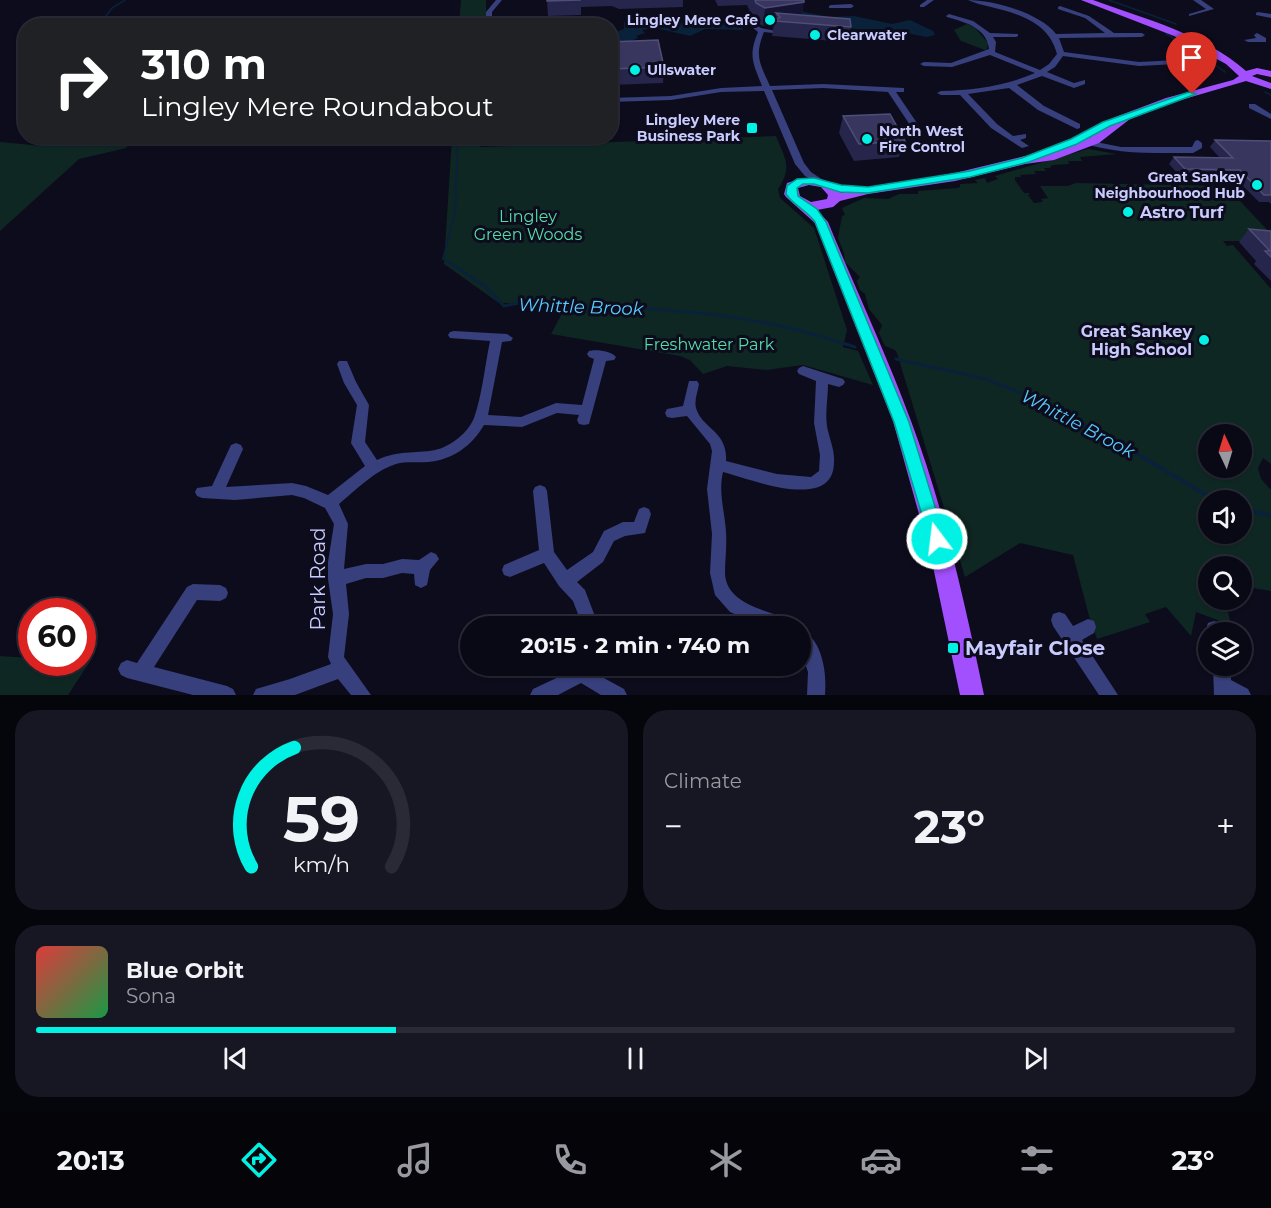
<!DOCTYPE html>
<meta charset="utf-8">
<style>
:root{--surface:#090916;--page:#171723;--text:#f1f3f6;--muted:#999aa1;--line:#292a35;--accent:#01f2e4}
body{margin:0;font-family:Montserrat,sans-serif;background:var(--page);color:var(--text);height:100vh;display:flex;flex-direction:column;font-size:22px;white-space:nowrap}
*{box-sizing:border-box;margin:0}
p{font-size:20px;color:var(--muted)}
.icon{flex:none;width:33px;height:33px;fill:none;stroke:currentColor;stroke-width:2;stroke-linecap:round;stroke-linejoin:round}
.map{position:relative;height:695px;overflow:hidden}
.side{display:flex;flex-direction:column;gap:15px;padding:15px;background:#05050c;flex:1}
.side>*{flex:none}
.top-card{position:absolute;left:18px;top:18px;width:600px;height:126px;border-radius:24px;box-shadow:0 2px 4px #0004,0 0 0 2px var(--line);background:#202124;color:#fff;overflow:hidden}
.needle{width:39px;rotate:356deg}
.fabs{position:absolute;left:1198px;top:424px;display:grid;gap:12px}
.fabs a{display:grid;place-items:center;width:54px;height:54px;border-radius:50%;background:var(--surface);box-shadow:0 2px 4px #0004,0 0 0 2px var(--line);font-size:30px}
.speed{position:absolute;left:18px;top:598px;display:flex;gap:12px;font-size:30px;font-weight:700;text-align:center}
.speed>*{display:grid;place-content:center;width:78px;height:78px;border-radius:50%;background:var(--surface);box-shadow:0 2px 4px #0004,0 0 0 2px var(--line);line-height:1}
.speed .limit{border:9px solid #d22;background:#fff;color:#111}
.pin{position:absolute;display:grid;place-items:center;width:51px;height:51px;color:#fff;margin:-62px -26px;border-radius:50% 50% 50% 0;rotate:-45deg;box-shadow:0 0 6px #0007}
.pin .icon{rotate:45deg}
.me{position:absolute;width:66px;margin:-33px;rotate:345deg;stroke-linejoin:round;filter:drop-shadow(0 0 4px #0008)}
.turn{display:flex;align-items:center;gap:21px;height:126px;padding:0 24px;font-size:27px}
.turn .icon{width:78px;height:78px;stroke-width:2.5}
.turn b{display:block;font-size:42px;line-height:51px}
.big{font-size:45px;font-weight:700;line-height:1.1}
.side .tile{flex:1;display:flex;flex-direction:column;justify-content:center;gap:9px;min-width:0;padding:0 21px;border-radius:24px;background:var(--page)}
.side .dial{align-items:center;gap:0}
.dial svg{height:156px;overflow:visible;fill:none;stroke:var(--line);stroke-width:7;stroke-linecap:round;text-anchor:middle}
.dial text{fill:var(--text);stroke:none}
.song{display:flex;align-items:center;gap:18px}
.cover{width:72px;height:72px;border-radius:9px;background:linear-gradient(135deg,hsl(0 70% 55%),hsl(140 70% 35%))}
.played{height:6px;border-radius:3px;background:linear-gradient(90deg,var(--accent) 30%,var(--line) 30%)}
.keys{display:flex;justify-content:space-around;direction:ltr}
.heat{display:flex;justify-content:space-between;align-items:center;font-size:33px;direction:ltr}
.side .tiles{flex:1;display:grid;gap:15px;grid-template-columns:1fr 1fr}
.tile:last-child{grid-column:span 2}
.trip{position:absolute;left:460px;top:616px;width:351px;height:60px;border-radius:30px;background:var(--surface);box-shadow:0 2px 4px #0004,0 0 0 2px var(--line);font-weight:700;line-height:60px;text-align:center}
.tab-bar{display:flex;height:96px;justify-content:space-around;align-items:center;background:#040409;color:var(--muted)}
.tab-bar .icon{width:42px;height:42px}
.tab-bar .current{color:var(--accent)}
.tab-bar b{font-size:27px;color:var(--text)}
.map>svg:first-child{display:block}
.green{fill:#0f2723;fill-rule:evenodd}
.water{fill:#092239}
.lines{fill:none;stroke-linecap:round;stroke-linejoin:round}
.stream-far3{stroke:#092239;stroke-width:1.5}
.stream-far2{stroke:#092239;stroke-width:2}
.stream-far1{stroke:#092239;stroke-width:3}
.stream{stroke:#092239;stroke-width:4}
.minor{fill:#373f7c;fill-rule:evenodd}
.primary{fill:#a250fe;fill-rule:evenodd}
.wall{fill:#26254c}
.shaded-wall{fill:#141331}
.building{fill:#38365f;stroke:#4e4e78;stroke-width:1.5}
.route{fill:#01f2e4;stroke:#019d94;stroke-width:1.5}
.poi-dot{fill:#01f2e4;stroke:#0c0c1d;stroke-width:2}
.labels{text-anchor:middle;stroke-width:6;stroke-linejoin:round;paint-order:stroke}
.far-poi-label{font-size:14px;font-weight:bold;fill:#c9cbff;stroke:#0c0c1d;text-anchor:end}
.poi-label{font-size:16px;font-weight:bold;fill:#c9cbff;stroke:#0c0c1d;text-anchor:start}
.park-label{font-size:16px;fill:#56dda6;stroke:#0c0c1d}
.water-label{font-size:18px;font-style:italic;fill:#57cbfe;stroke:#0c0c1d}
.near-street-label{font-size:20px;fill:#c9cbff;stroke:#0c0c1d}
.near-poi-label{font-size:20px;font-weight:bold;fill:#c9cbff;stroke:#0c0c1d;text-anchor:start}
</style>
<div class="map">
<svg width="1271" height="695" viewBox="0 0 1271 695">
<rect width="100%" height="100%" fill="#0c0c1d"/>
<g class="green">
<path d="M 461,0 L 486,0 L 486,25 L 459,26 Z"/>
<path d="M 967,24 L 975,28 L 988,43 L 987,49 L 985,50 L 961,41 L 954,30 Z"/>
<path d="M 132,136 L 134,138 L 126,148 L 79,159 L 0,231 L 0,142 L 42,146 L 68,137 Z"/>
<path d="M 776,136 C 785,159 793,167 778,189 L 780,198 L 814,228 L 847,330 L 843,347 L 858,351 L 873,385 L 803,365 L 766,370 L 727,366 L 703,374 L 690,360 L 680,356 L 551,334 L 567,304 L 499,303 L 444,264 L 452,137 L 480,137 L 480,147 Z"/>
<path d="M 1088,149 L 1117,154 L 1080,157 L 1082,161 L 1068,161 L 1069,164 L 1052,165 L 1050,168 L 1044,168 L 1046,171 L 1034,171 L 1036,174 L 1020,175 L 1021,177 L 1015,177 L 1015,180 L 1024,193 L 1030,193 L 1028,195 L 1034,203 L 1043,202 L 1041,199 L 1048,198 L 1040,186 L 1068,186 L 1076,183 L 1226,186 L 1271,234 L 1271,241 L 1223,241 L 1227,246 L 1233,245 L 1271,289 L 1271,464 L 1263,458 L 1258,468 L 1261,479 L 1271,490 L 1271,591 L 1242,586 L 1242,567 L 1209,567 L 1209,600 L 1225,600 L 1231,625 L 1196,612 L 1191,636 L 1166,607 L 1145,614 L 1150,622 L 1097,639 L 1089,616 L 1073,555 L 1020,543 L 965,577 L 897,353 L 895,350 L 885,346 L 879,333 L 882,325 L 869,309 L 865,294 L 860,290 L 857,281 L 860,277 L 845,262 L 844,253 L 838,238 L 842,216 L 845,215 L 842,208 L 864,198 L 888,199 L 899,194 L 918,194 L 918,191 L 958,188 L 960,187 L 960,184 L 978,183 L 975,180 L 985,178 L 987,183 L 998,179 L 995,176 ZM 1209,435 L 1242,435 L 1242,468 L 1209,468 ZM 1209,501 L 1242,501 L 1242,534 L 1209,534 Z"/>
<path d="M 0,656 L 31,658 L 32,663 L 89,663 L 68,695 L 0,695 Z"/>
</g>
<g class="water">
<path d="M 799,11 L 830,17 L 854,16 L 892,24 L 910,20 L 933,31 L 935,35 L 926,37 L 887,29 L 856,29 L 794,20 Z"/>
<path d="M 663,17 L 664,21 C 677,21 692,23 703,21 C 716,20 725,17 738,20 L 743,30 L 705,29 L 690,36 L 655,28 L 642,30 L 645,33 L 636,36 L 638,38 L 631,41 L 611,41 L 610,34 L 624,29 L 624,22 L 629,18 Z"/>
</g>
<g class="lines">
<g class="stream-far3">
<path d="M 1109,0 L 1176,24"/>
<path d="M 108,26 L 103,20 L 112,8 L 125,0"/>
<path d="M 1166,34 L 1188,46 L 1225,72"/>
<path d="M 1265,92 L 1271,95"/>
</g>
<path class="stream-far2" d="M 449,263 L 443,259 L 455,213 L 458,136"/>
<g class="stream-far1">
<path d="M 447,261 L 485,286 L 504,306 L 523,302 C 614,307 708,308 798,330 C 817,335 836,341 855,347"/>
<path d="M 896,359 L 986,379 L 1043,402 L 1134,452"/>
</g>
<g class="stream">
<path d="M 1132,451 L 1217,501"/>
<path d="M 1242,508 L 1271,516"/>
</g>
<g class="minor">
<path d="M 496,0 L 502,0 L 492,12 L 492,26 L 486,26 L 486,12 Z"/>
<path d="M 927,0 L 934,0 L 924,7 L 920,7 L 920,5 Z"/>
<path d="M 968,0 C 993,0 1040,13 1056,34 L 1105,33 L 1085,18 L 1058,9 L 1058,7 L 1060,6 L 1089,16 L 1114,33 L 1142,33 L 1145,35 L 1142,37 L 1059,38 L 1064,52 L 1139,62 L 1177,60 L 1181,62 L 1177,64 L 1139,66 L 1063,56 L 1055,67 L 1047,72 L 1074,83 L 1085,80 L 1085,84 L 1074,88 L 1042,76 L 1017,85 L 1044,106 L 1080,124 L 1080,128 L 1077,129 L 1038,110 L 1009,88 L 968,94 L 997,124 L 1013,136 L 1026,134 L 1026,138 L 1020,140 L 1029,146 L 1022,148 L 991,128 L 960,95 L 941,95 L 937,93 L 941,91 C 974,90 1005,86 1035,73 L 990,55 L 952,67 L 924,66 L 920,64 L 924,62 L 951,63 L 989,49 C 987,28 965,22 947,17 L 946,16 L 949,14 L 973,21 L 990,33 L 1018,34 L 1018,36 L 1016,37 L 993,37 L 996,42 L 995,52 L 1040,70 L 1049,64 L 1057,54 C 1049,22 1019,14 991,7 C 983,5 974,3 968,0 Z"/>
<path d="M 1193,0 L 1201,0 L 1214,9 L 1189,16 L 1189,14 L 1206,9 Z"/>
<path d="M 831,5 L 851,4 L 854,6 L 851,8 L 829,8 L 829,6 Z"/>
<path d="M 1258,12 L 1271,14 L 1271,18 L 1256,15 L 1256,13 Z"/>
<path d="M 749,20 L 761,28 L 776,31 L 773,33 L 764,32 C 754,57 760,63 770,86 L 823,84 L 904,88 L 904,92 L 896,92 L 921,129 L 914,131 L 888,92 L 823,88 L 772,90 L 804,163 L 811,172 L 826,182 L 821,185 L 805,176 L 795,164 L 764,91 L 721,92 L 671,100 L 610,102 L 610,98 L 671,96 L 721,88 L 762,86 C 753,63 748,56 758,32 L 747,23 L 746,22 Z"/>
<path d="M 1257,33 L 1266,38 L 1266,42 L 1248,42 L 1244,40 L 1256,38 L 1254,35 Z"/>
<path d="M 1249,104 L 1255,104 L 1271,114 L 1271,119 L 1249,108 Z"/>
<path d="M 1080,136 L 1096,142 L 1121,147 L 1192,147 L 1195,141 L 1198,140 L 1202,143 L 1202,148 L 1193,153 C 1153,153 1115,155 1077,141 L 1076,139 Z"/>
<path d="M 454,331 L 507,334 L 513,338 L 511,341 L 502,342 L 488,415 L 521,417 L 556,403 L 582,405 L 594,359 L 589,357 L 587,354 L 589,351 C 596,349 612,351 616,357 L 614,360 L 606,361 L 589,424 L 584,425 L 579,424 L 577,420 L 579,415 L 557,413 L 522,427 L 484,425 C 472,446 452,460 428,462 C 417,463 406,461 396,464 C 374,471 356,490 339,504 L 348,524 L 344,569 L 366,564 L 383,564 L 402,559 L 419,560 L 431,552 L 436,554 L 439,559 L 430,570 L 427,585 L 421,588 L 415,585 L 414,574 L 402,573 L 383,578 L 366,578 L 346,584 L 349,614 L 344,657 L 371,695 L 351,695 L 338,679 L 295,695 L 253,695 L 256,689 L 290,679 L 331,664 L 328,657 L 333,614 L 328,579 L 328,562 L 334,524 L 325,508 L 304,498 L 292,495 L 235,500 L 202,498 L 197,496 L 195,492 L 197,488 L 212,486 L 231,445 L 236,443 L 241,445 L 243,449 L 226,487 L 292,483 L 306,486 L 328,495 L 365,466 L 351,443 L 357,405 L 344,383 L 337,364 L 339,361 L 347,361 L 356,382 L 369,405 L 365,442 L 377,460 C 399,450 413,454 435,450 C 450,447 468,433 474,418 C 482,396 485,365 490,341 L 450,338 L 448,335 L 450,332 Z"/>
<path d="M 803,366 L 843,379 L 845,382 L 843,385 L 839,387 L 828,384 C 828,398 825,412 827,426 C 829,438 835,450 834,462 C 834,513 750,479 723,472 C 718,493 725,512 726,532 C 727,546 725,560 725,574 C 727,606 771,611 794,621 L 796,627 L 766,627 L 755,623 L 730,612 L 715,595 L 710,573 L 712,534 L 707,489 L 712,451 L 710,444 L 687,416 L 672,418 L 667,417 L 665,413 L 667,409 L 683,406 L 689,381 L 697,381 L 699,384 C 698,391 694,400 696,408 C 702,429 728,431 726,461 L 777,474 L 811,477 L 819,471 L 820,455 L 814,423 L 816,381 L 799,374 L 797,371 L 799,368 Z"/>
<path d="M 540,485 L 545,487 L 547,491 L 554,552 L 567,570 L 593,552 L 604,531 L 623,522 L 634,522 L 639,509 L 644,507 L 649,509 L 651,514 L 645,533 L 625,536 L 614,541 L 603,562 L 577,582 L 585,590 L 599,627 L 583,627 L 573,601 L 559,586 L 544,563 L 510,577 L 504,575 L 502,570 L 504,565 L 539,550 L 533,491 L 535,487 Z"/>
<path d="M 193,584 L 220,585 L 226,588 L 228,593 L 226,598 L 220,601 L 197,600 L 154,667 L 227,686 L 233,689 L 236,695 L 193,695 L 127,678 L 121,675 L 118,669 L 121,663 L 127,660 L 137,663 L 187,587 Z"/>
<path d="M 1059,612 L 1065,614 L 1073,626 L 1088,619 L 1094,621 L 1096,627 L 1094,633 L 1082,640 L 1118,695 L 1099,695 L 1053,626 L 1051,620 L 1053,614 Z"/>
<path d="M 1214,621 L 1220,623 L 1223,633 L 1209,633 L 1209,639 L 1206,629 L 1208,623 Z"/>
<path d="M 801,630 C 823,639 827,675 825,695 L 807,695 L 808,672 L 801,652 Z"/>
<path d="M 582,666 L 624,689 L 627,695 L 601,695 L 581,683 L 558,695 L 530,695 L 533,689 Z"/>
<path d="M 1213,666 L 1231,666 L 1231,680 L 1248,689 L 1251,695 L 1214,695 Z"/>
</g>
<path class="primary" d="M 1081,0 L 1093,0 C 1145,19 1204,34 1246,71 L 1257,68 L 1271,71 L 1271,77 L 1257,74 L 1252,76 L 1271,83 L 1271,89 L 1246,81 L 1174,102 L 1130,119 L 1099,143 L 1054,160 L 1025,164 L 955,181 L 868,194 L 840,201 L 833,207 L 817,210 L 828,222 C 855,288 886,353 911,421 C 944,509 965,603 984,695 L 960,695 L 931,557 L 893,421 L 815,223 L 786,197 L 784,194 L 787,183 C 810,176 824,174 841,193 L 955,173 L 1025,156 L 1048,154 L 1091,137 L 1112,122 L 1113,118 L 1166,98 L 1233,80 L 1239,76 L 1226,64 L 1174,36 ZM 809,185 L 821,187 L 828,195 L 827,199 L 811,202 L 800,196 L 798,188 Z"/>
</g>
<g class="wall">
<path d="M 547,0 L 683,0 L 683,7 L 619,9 L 612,6 L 581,7 L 581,15 L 548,16 Z"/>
<path d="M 715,0 L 804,0 L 802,15 L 851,27 L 847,42 L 772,36 L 774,24 L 763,26 L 754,21 L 747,5 L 718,6 Z"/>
<path d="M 610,42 L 664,67 L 663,83 L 610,85 Z"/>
<path d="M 843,116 L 905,141 L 899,157 L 854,161 L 839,133 Z"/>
<path d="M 1215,140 L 1271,141 L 1271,204 L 1269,202 L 1259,202 L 1235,178 L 1180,176 L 1169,164 L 1174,157 L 1220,158 L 1210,147 Z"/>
<path d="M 1249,229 L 1271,231 L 1271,281 L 1254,264 L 1256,261 L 1239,242 Z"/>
</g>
<path class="shaded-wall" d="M 804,2 L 801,20 L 780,17 L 776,13 L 774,24 L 763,26 L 765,8 Z"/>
<g class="building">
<path d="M 547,0 L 581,0 L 547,1 Z"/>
<path d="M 755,0 L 804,0 L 804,2 L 765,8 L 756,3 Z"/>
<path d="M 776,13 L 850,19 L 851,27 L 774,21 L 780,17 Z"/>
<path d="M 658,40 L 664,67 L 610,69 L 610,42 Z"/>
<path d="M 890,114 L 905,141 L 859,144 L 843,116 Z"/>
<path d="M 1215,140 L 1271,141 L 1271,195 L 1264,195 L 1240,170 L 1185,169 L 1174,157 L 1233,158 Z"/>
<path d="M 1249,229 L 1271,231 L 1271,257 L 1265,251 L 1270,251 Z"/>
</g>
<path class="route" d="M 1189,92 L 1196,94 L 1110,126 L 1077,144 L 1029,162 L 970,177 L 868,193 L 840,192 L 814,184 L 803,184 L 797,188 L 798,196 L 817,209 L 826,222 L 909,422 L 945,539 L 943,545 L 937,547 L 931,545 L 894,422 L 815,222 C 807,210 794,206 786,194 L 787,186 L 797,179 L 814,178 L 841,185 L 868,187 L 970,171 L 1022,158 L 1071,139 L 1103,122 Z"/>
<g class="poi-dot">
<circle cx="770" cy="20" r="6"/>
<circle cx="815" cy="35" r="6"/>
<circle cx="635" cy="70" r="6"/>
<rect x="746" y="122" width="12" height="12" rx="3"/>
<circle cx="867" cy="139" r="6"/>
<circle cx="1257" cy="185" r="6"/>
<circle cx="1128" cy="212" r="6"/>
<circle cx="1204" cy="340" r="6"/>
<rect x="947" y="642" width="12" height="12" rx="3"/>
</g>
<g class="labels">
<g class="far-poi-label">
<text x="758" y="25">Lingley Mere Cafe</text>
<text x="827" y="40" text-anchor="start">Clearwater</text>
<text x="647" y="75" text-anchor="start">Ullswater</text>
<text x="740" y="125">Lingley Mere<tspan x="740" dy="16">Business Park</tspan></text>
<text x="879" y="136" text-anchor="start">North West<tspan x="879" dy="16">Fire Control</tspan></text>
<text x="1245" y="182">Great Sankey<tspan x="1245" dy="16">Neighbourhood Hub</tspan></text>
</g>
<g class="poi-label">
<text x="1140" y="218">Astro Turf</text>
<text x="1192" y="337" text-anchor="end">Great Sankey<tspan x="1192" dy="18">High School</tspan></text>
</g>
<g class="park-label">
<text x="528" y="222">Lingley<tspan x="528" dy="18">Green Woods</tspan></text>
<text x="709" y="350">Freshwater Park</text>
</g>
<g class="water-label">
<text transform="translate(581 307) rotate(2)" y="6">Whittle Brook</text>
<text transform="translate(1078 424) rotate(28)" y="6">Whittle Brook</text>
</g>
<g class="near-street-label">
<text transform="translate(318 579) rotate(-90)" y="7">Park Road</text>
</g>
<g class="near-poi-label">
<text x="965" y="655">Mayfair Close</text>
</g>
</g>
</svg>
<div class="fabs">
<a><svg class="needle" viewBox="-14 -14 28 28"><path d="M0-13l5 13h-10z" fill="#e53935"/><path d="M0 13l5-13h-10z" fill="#999aa1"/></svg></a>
<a><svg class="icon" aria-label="sound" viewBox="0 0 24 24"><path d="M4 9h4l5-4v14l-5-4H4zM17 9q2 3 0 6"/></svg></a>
<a><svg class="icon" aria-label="search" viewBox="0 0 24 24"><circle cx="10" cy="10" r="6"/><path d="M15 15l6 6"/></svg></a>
<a><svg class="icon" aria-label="layers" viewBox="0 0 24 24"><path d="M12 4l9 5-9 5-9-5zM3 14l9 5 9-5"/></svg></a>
</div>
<div class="speed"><div class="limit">60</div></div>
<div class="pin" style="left:1192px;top:94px;background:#d93025"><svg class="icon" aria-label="arrive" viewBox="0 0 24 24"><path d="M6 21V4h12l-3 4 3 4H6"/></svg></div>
<svg class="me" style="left:937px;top:539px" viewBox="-20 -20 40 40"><circle r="17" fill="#01f2e4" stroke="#fff" stroke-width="3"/><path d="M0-11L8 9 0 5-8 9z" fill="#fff"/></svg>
<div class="trip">20:15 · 2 min · 740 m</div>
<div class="top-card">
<div class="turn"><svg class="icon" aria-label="right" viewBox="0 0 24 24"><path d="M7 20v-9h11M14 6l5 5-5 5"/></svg><div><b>310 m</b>Lingley Mere Roundabout</div></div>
</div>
</div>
<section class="side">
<div class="tiles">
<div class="tile dial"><svg viewBox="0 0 100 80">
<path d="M14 69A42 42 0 1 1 86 69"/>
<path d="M14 69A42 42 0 0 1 36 8" stroke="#01f2e4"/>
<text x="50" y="56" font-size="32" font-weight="700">59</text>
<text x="50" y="72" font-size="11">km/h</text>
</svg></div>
<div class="tile"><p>Climate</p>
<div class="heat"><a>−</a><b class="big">23°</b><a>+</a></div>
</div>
<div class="tile">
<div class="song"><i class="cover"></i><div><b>Blue Orbit</b><p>Sona</p></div></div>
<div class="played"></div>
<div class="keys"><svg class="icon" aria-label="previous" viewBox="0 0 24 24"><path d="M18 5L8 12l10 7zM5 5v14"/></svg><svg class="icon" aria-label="pause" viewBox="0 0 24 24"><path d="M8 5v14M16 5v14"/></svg><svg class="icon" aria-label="next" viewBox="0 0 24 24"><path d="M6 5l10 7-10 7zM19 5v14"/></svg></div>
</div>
</div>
</section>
<nav class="tab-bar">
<b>20:13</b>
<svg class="icon current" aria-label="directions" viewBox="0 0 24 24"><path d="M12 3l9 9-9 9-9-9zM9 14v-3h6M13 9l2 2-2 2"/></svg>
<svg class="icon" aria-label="music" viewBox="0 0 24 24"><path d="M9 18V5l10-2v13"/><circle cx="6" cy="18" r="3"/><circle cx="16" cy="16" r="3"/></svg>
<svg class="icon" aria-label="phone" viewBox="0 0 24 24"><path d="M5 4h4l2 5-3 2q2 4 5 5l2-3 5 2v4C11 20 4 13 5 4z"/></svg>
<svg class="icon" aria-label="climate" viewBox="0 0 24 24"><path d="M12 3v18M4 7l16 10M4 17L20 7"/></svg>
<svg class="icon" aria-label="car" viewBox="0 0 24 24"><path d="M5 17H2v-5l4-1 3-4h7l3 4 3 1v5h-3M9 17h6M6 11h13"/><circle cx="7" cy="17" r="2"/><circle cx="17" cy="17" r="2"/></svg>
<svg class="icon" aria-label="filters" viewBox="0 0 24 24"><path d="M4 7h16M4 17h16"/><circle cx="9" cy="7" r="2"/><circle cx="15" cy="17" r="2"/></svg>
<b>23°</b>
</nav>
